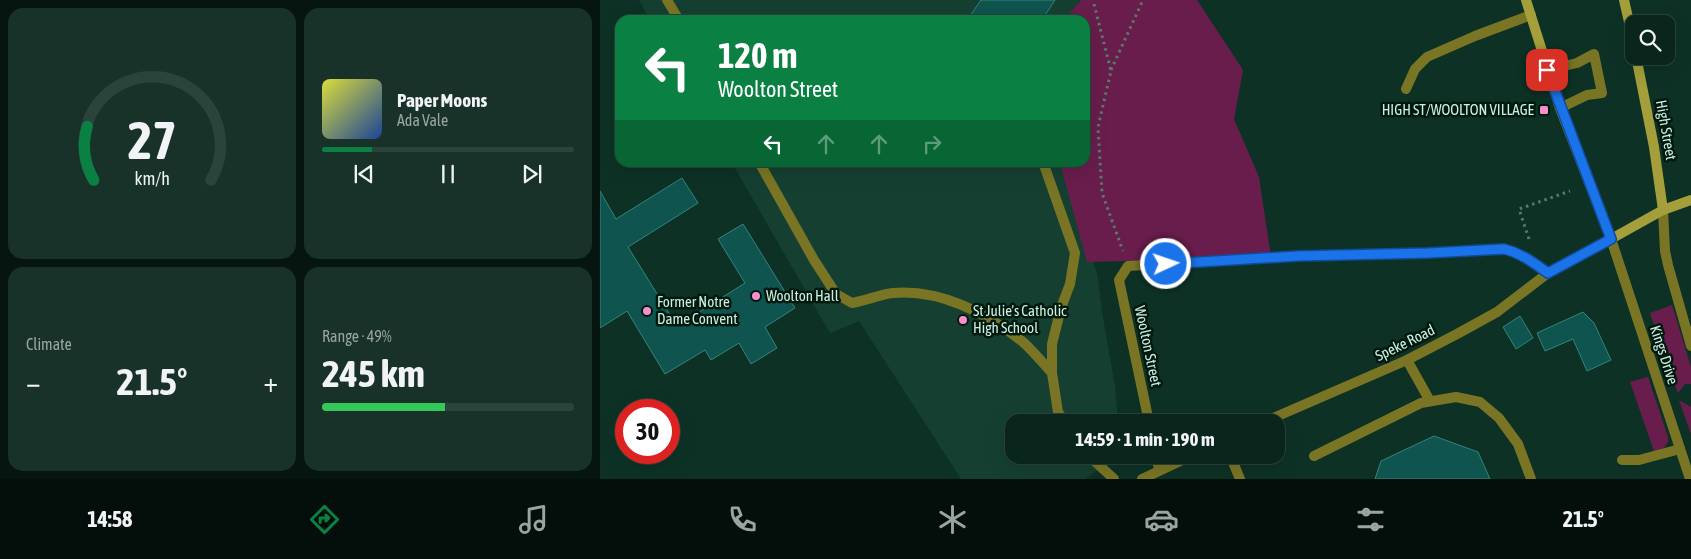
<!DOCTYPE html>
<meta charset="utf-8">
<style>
:root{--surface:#0a261c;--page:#183229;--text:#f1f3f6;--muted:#99a5a3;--line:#2a433b;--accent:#0b8043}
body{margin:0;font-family:"Asap Condensed",sans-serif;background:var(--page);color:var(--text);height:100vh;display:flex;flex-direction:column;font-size:19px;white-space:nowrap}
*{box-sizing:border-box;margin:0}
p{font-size:16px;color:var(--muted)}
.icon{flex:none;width:28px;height:28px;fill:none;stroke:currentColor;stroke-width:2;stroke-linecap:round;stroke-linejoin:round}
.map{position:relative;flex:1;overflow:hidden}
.details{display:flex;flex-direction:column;gap:8px;padding:8px;background:#06150f;width:600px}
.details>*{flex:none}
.top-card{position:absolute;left:15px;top:15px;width:475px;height:152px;border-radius:15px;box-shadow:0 5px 20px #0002,0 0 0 1px var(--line);background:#0b8043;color:#fff;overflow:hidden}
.controls{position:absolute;left:1025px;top:15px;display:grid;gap:10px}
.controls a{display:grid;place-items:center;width:50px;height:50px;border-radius:10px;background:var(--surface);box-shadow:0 5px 20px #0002,0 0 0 1px var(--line);font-size:25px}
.speed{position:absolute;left:15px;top:399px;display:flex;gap:10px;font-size:25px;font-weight:700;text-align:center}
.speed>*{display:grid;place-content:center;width:65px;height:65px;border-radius:50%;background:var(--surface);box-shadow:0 5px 20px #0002,0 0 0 1px var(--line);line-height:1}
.speed .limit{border:8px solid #d22;background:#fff;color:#111}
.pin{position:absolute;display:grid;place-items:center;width:42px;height:42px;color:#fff;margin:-21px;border-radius:10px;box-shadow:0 2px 8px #0006}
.me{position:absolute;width:55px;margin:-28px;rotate:87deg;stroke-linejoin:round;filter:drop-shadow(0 0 4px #0008)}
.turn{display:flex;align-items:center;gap:18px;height:105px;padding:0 20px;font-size:22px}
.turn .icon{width:65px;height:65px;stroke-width:2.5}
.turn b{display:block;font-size:35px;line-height:42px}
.lanes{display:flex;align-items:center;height:48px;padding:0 20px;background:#0003;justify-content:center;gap:25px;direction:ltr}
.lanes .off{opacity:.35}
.big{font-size:38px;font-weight:700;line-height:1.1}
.details .widget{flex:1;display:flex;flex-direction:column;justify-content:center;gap:8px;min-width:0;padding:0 18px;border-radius:15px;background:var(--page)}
.details .dial{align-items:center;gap:0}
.dial svg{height:130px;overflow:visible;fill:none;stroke:var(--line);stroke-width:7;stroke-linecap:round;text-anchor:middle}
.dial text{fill:var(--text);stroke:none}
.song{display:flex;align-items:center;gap:15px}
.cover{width:60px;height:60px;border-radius:8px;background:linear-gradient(135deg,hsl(60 70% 55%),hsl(220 70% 35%))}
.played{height:5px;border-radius:2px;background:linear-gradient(90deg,var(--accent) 20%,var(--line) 20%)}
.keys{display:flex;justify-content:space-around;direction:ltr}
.heat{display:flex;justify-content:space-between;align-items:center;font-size:28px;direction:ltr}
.charge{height:8px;border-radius:4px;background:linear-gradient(90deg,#34c759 49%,var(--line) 0)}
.details .tiles{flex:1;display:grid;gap:8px;grid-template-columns:repeat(2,1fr)}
.trip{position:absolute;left:405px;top:414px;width:280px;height:50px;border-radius:15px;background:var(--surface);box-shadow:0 5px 20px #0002,0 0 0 1px var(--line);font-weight:700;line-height:50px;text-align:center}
.tabs{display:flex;height:80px;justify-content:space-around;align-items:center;background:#040f0b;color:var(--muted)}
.tabs .icon{width:35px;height:35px}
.tabs .on{color:var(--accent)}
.tabs b{font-size:22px;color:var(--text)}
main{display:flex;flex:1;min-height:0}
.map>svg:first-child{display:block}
.built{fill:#154031}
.green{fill:#691d4c}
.building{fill:#10544f;stroke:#30857d}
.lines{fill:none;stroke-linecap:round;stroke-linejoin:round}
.path{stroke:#577a6d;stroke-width:3;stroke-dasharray:2.5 4;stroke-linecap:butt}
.service{stroke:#7a7525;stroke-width:10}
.minor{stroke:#7a7525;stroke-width:10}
.tertiary{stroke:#7a7525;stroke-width:10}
.secondary{stroke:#a49f3a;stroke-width:10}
.route-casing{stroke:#114b97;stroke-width:12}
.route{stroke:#1a73e8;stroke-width:9}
.poi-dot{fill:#f98fca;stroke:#00190f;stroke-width:2}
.labels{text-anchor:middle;stroke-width:5;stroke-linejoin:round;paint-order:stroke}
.poi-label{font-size:15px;fill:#cdefe0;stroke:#00190f;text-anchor:start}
.street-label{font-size:15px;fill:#cdefe0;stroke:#00190f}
</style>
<main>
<section class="details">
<div class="tiles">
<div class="widget dial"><svg viewBox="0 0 100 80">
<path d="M14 69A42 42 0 1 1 86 69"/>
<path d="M14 69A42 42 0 0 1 10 36" stroke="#0b8043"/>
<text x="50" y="56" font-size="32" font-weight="700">27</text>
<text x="50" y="72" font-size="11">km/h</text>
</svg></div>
<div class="widget">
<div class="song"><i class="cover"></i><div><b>Paper Moons</b><p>Ada Vale</p></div></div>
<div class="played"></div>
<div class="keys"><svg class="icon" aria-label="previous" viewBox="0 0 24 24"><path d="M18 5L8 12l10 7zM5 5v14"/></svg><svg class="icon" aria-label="pause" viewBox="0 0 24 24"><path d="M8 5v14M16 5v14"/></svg><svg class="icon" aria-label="next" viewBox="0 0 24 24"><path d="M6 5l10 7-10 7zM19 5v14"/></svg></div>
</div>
<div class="widget"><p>Climate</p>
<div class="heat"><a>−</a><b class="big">21.5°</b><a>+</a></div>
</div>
<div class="widget"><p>Range · 49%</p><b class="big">245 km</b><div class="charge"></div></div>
</div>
</section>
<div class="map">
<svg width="1091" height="479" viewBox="0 0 1091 479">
<rect width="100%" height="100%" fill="#0d3225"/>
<g class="built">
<path d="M 39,0 L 481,0 L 463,20 L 50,20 Z"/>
<path d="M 132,163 L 460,163 L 497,273 L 503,318 L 515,386 L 518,422 L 414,422 L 414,455 L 515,455 L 515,457 L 485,479 L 361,479 L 259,321 L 230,333 Z"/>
</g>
<g class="green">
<path d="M 481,0 L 597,0 L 643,70 L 634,119 L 659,177 L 671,257 L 487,262 L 460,163 L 485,162 L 485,20 L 463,20 Z"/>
<path d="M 1072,305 L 1091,367 L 1091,384 L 1085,384 L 1078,393 L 1050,313 Z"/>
<path d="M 1048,377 L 1068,437 L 1068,442 L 1064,448 L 1054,451 L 1030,382 Z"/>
<path d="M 1079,400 L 1091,407 L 1091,434 Z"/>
</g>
<g class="building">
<path d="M 381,0 L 455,0 L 442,20 L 367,20 Z"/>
<path d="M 82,178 L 98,203 L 28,247 L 77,326 L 145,283 L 118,239 L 143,224 L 195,308 L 165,327 L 177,348 L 151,364 L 139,343 L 111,360 L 105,350 L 65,374 L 27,311 L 0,328 L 0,191 L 16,219 Z"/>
<path d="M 983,312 L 994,323 L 1011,360 L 987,371 L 973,339 L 945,351 L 937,333 Z"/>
<path d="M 920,316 L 933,338 L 916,349 L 903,327 Z"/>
<path d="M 834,436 L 878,452 L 890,479 L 775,479 L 781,461 Z"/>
</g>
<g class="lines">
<g class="path">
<path d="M 494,4 L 511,71 L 498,127 L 502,193 L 523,251"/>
<path d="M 511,70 L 543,0"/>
<path d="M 929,239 L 919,209 L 970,191"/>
</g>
<g class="service">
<path d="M 947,70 L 977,63 L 994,54 L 1002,93 L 987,95 L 960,108"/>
<path d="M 806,89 L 815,69 L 827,57 L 875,36 L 931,15"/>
<path d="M 807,360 L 830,401"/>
<path d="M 714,456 L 821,403 L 856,397 L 880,402 L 899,418 L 918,444 L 931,479"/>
<path d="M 1022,460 L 1039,460 L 1080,449"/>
</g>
<g class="minor">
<path d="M 67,0 L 79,20"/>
<path d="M 159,162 L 214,260 L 236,294 L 252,303 C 265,301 281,294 293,293 C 340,289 387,313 423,342 C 433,351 443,363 452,373"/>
<path d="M 443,162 L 475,253 L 470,284 L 461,308 L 452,344 L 452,373 L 458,412 L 465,422"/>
<path d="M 549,422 L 519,280 L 528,266 L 698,256 L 828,253 L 904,249 C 921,253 934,263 948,273"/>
<path d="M 488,455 L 514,479"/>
<path d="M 556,455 L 559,470"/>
<path d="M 630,455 L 640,479"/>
</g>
<g class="tertiary">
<path d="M 1063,210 L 1065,251 L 1068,265 L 1091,346"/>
<path d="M 664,422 L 807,360 L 857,334 L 897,312 L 948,273 L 1011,239 L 1090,479"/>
<path d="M 542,479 L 593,455"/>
</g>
<g class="secondary">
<path d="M 926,0 L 960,108 L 1011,239 L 1063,210 L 1091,200"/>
<path d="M 1024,0 L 1034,44"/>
<path d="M 1036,56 L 1054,147 L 1063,210"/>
</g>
</g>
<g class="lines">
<defs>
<path id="route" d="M 566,264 L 698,256 L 828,253 L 904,249 C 921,253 934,263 948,273 L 1011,239 L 947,70"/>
</defs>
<use href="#route" class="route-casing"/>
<use href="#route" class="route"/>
</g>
<g class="poi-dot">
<rect x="939" y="105" width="10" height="10" rx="2.5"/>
<circle cx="156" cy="296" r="5"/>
<circle cx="47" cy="311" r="5"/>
<circle cx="363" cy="320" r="5"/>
</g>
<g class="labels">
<g class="poi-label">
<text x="934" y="115" text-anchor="end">HIGH ST/WOOLTON VILLAGE</text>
<text x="166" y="301">Woolton Hall</text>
<text x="57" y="307">Former Notre<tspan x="57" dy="17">Dame Convent</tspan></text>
<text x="373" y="316">St Julie's Catholic<tspan x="373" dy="17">High School</tspan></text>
</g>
<g class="street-label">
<text transform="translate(1066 130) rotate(80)" y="5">High Street</text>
<text transform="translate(805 343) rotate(-26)" y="5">Speke Road</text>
<text transform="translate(548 346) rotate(78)" y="5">Woolton Street</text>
<text transform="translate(1064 355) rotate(72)" y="5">Kings Drive</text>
</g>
</g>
</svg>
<div class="controls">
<a><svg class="icon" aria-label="search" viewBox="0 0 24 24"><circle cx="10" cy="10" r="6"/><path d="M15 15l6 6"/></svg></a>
</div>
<div class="speed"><div class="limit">30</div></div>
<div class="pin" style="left:947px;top:70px;background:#d93025"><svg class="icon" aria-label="arrive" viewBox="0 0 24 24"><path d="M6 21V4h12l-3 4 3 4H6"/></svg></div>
<svg class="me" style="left:566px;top:264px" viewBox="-20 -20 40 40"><circle r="17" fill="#1a73e8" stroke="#fff" stroke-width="3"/><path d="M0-11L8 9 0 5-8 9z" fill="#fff"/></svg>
<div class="trip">14:59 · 1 min · 190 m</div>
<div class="top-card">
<div class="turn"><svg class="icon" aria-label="left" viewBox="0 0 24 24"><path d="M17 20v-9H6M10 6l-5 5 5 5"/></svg><div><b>120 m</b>Woolton Street</div></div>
<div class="lanes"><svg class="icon" aria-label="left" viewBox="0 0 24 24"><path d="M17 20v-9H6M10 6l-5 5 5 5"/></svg><svg class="icon off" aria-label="ahead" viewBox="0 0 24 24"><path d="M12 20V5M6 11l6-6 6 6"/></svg><svg class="icon off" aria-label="ahead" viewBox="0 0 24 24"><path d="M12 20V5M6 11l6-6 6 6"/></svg><svg class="icon off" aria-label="right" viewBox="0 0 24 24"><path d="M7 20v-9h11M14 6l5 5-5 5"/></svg></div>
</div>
</div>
</main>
<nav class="tabs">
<b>14:58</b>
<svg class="icon on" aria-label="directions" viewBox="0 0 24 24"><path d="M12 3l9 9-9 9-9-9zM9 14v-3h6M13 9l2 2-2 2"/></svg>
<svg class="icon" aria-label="music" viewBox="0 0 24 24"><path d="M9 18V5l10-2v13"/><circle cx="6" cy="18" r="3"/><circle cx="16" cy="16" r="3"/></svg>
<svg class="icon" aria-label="phone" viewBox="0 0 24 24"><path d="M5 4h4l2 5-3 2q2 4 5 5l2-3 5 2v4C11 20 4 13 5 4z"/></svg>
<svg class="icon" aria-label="climate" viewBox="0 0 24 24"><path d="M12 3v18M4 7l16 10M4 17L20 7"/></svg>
<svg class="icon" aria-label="car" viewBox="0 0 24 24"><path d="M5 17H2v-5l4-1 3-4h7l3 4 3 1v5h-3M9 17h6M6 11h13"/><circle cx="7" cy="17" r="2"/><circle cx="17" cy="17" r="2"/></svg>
<svg class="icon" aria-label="filters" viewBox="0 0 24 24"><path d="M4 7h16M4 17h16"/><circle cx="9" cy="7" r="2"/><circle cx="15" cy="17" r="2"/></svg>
<b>21.5°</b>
</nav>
